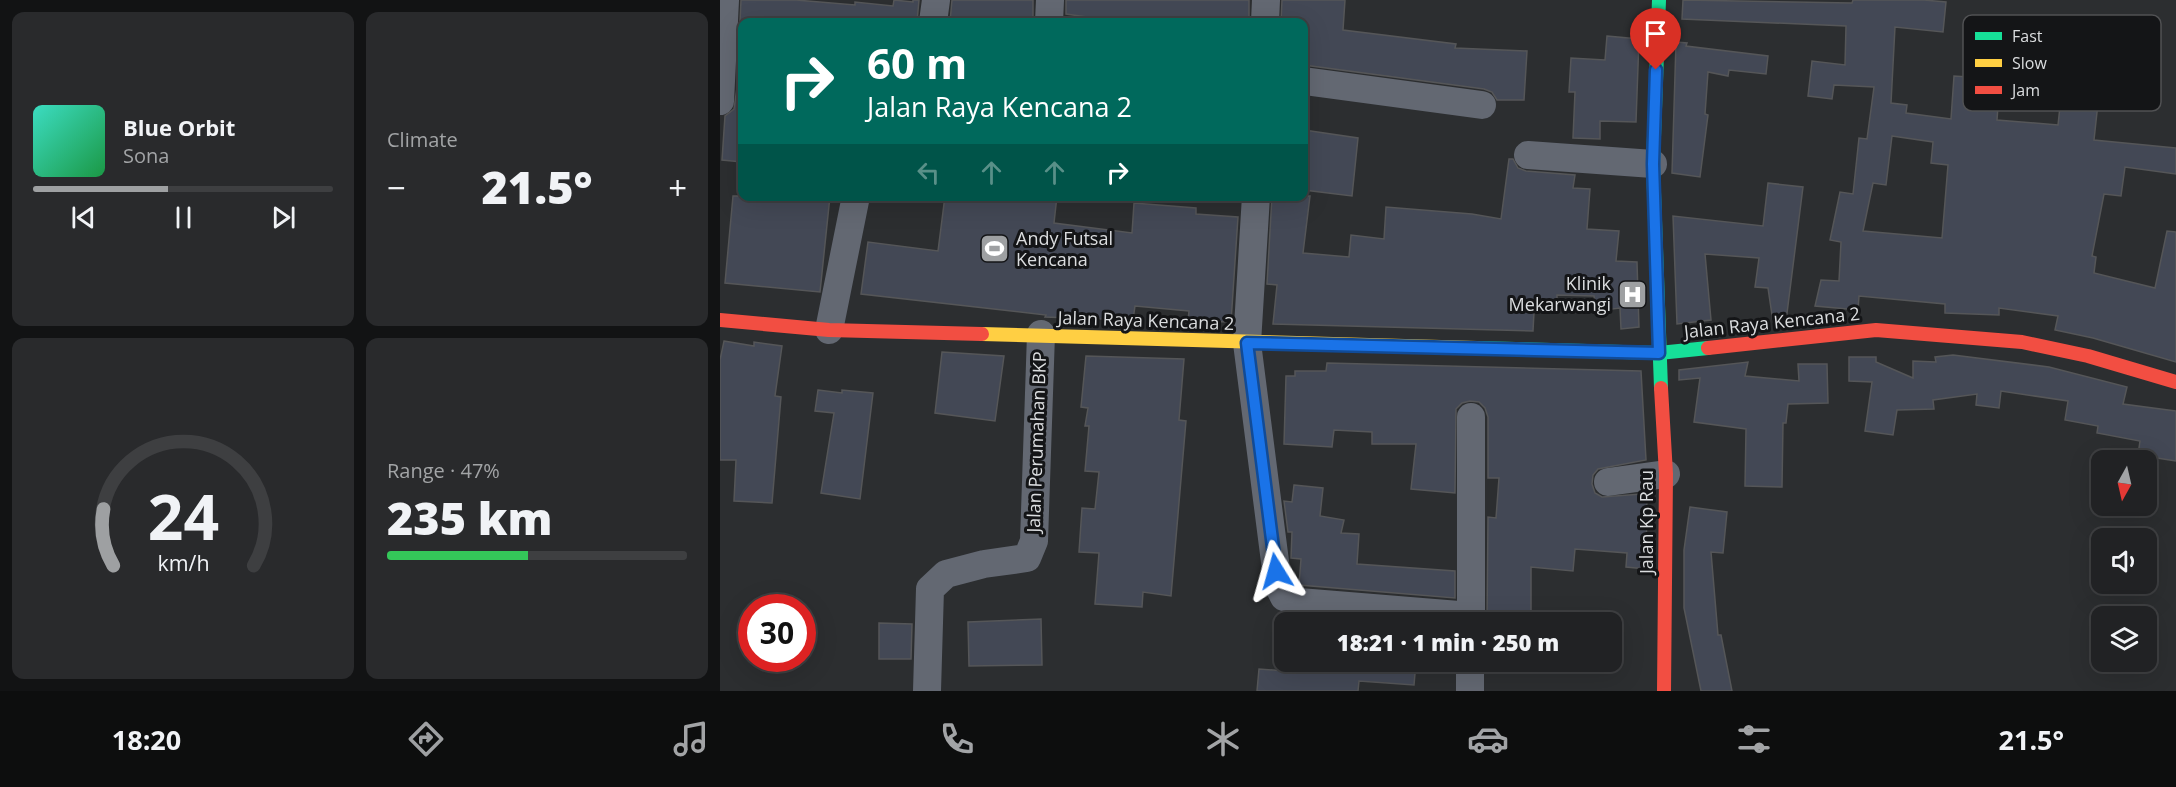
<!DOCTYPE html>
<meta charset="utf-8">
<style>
:root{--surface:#212224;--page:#292a2c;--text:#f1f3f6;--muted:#a2a4a6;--line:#3e3f41;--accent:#9ea0a2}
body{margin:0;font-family:"Open Sans",sans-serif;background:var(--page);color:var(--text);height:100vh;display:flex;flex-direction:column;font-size:22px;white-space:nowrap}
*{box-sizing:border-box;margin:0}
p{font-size:20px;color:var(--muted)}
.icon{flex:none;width:33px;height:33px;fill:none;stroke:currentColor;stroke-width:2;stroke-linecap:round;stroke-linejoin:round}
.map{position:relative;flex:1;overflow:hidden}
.panel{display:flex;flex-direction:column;gap:12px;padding:12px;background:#121314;width:720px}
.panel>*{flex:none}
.banner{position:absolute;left:18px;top:18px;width:570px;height:183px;border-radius:12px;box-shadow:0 6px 24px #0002,0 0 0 2px var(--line);background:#00695c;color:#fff;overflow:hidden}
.needle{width:39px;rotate:188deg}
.fabs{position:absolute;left:1371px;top:450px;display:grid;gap:12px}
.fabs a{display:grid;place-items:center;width:66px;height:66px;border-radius:12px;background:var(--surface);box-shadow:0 6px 24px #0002,0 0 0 2px var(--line);font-size:30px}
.speed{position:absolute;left:18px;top:594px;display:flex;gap:12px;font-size:30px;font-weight:700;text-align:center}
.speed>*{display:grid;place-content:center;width:78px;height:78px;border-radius:50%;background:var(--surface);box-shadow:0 6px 24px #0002,0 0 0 2px var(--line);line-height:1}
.speed .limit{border:9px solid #d22;background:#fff;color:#111}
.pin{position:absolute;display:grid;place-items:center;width:51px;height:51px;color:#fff;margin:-62px -26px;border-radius:50% 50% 50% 0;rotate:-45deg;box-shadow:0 0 6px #0007}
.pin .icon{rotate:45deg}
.me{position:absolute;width:66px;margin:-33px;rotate:352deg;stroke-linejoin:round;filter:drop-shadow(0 0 4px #0008)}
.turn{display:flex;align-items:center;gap:21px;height:126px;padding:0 30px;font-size:27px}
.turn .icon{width:78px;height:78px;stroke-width:2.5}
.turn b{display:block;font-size:42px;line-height:51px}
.lanes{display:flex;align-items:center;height:57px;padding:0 30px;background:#0003;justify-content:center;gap:30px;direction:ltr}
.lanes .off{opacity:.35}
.big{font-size:45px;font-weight:800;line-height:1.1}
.panel .card{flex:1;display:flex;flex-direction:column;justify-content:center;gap:9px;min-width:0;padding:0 21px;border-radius:12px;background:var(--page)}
.panel .dial{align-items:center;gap:0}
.dial svg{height:156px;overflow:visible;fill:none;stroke:var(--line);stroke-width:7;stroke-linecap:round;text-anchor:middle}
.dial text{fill:var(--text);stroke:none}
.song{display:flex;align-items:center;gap:18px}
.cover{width:72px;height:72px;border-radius:9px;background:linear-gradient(135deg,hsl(170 70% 55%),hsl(140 70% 35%))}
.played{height:6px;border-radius:3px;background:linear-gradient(90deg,var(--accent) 45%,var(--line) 45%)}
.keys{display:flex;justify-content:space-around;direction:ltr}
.heat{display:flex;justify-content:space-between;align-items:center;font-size:33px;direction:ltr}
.charge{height:9px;border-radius:4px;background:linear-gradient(90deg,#34c759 47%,var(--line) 0)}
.panel .tiles{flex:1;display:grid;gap:12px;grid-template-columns:repeat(2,1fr)}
.trip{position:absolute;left:554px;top:612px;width:348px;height:60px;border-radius:12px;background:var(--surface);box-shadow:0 6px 24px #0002,0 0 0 2px var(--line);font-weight:800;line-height:60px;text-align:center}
.menu{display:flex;height:96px;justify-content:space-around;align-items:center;background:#0d0e0e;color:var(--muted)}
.menu .icon{width:42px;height:42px}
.menu .on{color:var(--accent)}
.menu b{font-size:27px;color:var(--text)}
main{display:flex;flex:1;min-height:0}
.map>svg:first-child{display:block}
.building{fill:#434855;stroke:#555658;stroke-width:1.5;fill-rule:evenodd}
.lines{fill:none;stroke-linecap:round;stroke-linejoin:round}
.street{stroke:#636872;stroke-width:28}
.fast{stroke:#16e098;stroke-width:14}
.slow{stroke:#ffcf43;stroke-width:14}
.jam{stroke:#f24e42;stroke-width:14}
.route-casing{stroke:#114b97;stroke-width:15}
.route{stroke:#1a73e8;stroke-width:10}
.labels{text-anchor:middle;stroke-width:6;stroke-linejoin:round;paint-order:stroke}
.poi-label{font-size:18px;fill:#dbdddf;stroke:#141517;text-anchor:start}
.street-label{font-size:18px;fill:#dbdddf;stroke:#141517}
.key{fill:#141517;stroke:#505153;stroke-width:1.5}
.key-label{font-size:16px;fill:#dbdddf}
</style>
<main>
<section class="panel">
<div class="tiles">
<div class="card">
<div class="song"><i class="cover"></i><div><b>Blue Orbit</b><p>Sona</p></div></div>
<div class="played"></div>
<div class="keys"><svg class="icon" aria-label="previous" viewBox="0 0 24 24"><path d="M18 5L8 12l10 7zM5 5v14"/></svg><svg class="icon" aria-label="pause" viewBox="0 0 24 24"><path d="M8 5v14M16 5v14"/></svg><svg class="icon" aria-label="next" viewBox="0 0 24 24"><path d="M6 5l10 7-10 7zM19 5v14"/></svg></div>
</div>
<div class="card"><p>Climate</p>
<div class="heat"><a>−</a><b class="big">21.5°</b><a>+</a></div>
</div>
<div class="card dial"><svg viewBox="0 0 100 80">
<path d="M14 69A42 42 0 1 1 86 69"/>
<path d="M14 69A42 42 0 0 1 9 40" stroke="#9ea0a2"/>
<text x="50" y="56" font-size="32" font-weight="700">24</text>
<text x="50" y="72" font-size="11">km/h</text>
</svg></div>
<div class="card"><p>Range · 47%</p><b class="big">235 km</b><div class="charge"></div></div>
</div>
</section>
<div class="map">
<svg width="1456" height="691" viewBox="0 0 1456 691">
<rect width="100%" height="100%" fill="#2c2e30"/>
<g class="building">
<path d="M 21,0 L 76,0 L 135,5 L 135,2 L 173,6 L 174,0 L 193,2 L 193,0 L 199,0 L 197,22 L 20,22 Z"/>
<path d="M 232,0 L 313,0 L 313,22 L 230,22 Z"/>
<path d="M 346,0 L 529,0 L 529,22 L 388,22 L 388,20 L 346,14 Z"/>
<path d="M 562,0 L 625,0 L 623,30 L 736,44 L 735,48 L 807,51 L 804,100 L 777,100 L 772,92 L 764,89 L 584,65 L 584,22 L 561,22 Z"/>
<path d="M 963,0 L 1132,3 L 1133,0 L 1204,0 L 1226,2 L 1223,32 L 1175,27 L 1171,103 L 1187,105 L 1186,113 L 1231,119 L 1234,76 L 1280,79 L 1277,120 L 1338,125 L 1346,52 L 1383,57 L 1374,140 L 1456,148 L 1456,174 L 1405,167 L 1401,196 L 1384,194 L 1372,256 L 1376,257 L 1374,273 L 1435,288 L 1447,231 L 1456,232 L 1456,362 L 1373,338 L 1335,330 L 1338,316 L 1279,308 L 1279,315 L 1225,313 L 1225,304 L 1139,296 L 1138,310 L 1095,306 L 1101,280 L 1119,281 L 1121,242 L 1110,240 L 1120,192 L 1133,194 L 1139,138 L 1147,139 L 1154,87 L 1114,85 L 1112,99 L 1088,96 L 1092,61 L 1125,65 L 1126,26 L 962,19 ZM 1172,136 L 1213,142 L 1211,163 L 1228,165 L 1222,238 L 1143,231 L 1153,183 L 1166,185 Z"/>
<path d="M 887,36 L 919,39 L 916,122 L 880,121 L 880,139 L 853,138 L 855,92 L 849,92 L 851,58 L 885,60 Z"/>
<path d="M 956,42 L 967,43 L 966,46 L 1048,56 L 1046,74 L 1009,70 L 1008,76 L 988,72 L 985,114 L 988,115 L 980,177 L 952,173 Z"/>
<path d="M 17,88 L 22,89 L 22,162 L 2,160 L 5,116 L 14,109 Z"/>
<path d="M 584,130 L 638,138 L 632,196 L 584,190 Z"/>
<path d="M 789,159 L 793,159 L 798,168 L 806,171 L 855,175 L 853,188 L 870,189 L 867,229 L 899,231 L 896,261 L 917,262 L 919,327 L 901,329 L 900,308 L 876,311 L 874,296 L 837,295 L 837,312 L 814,312 L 813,331 L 553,324 L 557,285 L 547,284 L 552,196 L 590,196 L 583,253 L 629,257 L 631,235 L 664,239 L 666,207 L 752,214 L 781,219 Z"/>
<path d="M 1048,183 L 1083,187 L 1066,321 L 1053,322 L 1048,288 L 1035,287 L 1039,258 L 985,254 L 991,320 L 957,324 L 953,216 L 1043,226 Z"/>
<path d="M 13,196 L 110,196 L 100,292 L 5,283 Z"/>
<path d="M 225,196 L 337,196 L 334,223 L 412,233 L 414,203 L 476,208 L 476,214 L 518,217 L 511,322 L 468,321 L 469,311 L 415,306 L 413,320 L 325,317 L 326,315 L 141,294 L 148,242 L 218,251 Z"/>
<path d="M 4,341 L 34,346 L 34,342 L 62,346 L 55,396 L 61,397 L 52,503 L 14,501 L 16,460 L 0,460 L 0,360 Z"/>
<path d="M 222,352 L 284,356 L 275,421 L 215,413 Z"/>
<path d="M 1233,355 L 1329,367 L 1407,387 L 1403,404 L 1456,411 L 1456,461 L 1418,455 L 1420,441 L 1377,433 L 1378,426 L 1345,420 L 1348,401 L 1281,391 L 1279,408 L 1256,405 L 1257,394 L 1213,400 L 1214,409 L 1177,410 L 1173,435 L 1145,431 L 1152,382 L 1129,381 L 1129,357 L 1156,357 L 1156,362 L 1193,378 L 1193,361 L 1216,362 L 1215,357 Z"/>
<path d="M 366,356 L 464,359 L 459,420 L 466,421 L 451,596 L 423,592 L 422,607 L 375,604 L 379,553 L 359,552 L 362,508 L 375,509 L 379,472 L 365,471 L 369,426 L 365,426 L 368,408 L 361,407 Z"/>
<path d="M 1028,362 L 1025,376 L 1079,381 L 1078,364 L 1107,364 L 1108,403 L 1068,404 L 1066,423 L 1063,423 L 1062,487 L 1025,486 L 1026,429 L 974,422 L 980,378 L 959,380 L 959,370 Z"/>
<path d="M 607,363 L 921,371 L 926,460 L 878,469 L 873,475 L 872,484 L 875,493 L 882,497 L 922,494 L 927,496 L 926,569 L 906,567 L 907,553 L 855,549 L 853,571 L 811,567 L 811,622 L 767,622 L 768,517 L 776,518 L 779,478 L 768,478 L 768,417 L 765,408 L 759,402 L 750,401 L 742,403 L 736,409 L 735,493 L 691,489 L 696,444 L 652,444 L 652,432 L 614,430 L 612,447 L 564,444 L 566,376 L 575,376 L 575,371 L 606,371 Z"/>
<path d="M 98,390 L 122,393 L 122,390 L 153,393 L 140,499 L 101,493 L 114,413 L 95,411 Z"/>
<path d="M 574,485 L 603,488 L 600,516 L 624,520 L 621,533 L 639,534 L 637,564 L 735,571 L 735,598 L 579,585 L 581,559 L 571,558 L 572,532 L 568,532 L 564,501 L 572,502 Z"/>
<path d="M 970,507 L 1007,512 L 1003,553 L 991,552 L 998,635 L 1001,635 L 1012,691 L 981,691 L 964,608 L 964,550 Z"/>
<path d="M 321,619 L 322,665 L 249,666 L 248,622 Z"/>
<path d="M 159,623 L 192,624 L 191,659 L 159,659 Z"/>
<path d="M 578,662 L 696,662 L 694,685 L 639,681 L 638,691 L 537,691 L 539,669 L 577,672 Z"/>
</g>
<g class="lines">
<g class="street">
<path d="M 213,22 L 216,0"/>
<path d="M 329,22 L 330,0"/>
<path d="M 545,22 L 546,0"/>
<path d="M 584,81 L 762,105"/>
<path d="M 0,101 L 5,0"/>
<path d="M 808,155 L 933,164"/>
<path d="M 536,196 L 527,343 L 558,585 L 564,597 L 579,602 L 751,616"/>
<path d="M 109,330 L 136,196"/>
<path d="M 888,482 L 946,474"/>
<path d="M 751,622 L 751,417"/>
<path d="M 207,691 L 210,589 L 226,574 L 264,564 L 307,558 L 314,541 L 321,334"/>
<path d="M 750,691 L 750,662"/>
</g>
<g class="fast">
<path d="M 939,0 L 933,164 L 941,388"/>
<path d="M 757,348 L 939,353 L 988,348"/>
</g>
<path class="slow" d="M 262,334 L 757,348"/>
<g class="jam">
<path d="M 0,320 L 109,330 L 262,334"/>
<path d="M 988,348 L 1156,330 L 1302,342 L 1368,356 L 1456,382"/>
<path d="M 941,388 L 946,474 L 944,691"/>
</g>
</g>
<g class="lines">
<defs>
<path id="route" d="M 556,571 L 527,343 L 939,353 L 933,164 L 936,70"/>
</defs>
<use href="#route" class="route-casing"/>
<use href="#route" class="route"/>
</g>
<defs>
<symbol id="stadium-square" viewBox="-11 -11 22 22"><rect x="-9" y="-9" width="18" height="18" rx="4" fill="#9ea0a2" stroke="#141517"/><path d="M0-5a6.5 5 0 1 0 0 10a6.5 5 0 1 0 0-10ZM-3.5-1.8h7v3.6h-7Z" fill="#fff"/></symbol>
<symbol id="hospital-square" viewBox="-11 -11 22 22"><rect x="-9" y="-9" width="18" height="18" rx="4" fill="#9ea0a2" stroke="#141517"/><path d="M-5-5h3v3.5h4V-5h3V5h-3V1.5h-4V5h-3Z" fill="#fff"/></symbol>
</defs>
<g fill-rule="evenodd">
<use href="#stadium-square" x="258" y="232" width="33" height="33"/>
<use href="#hospital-square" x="896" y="278" width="33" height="33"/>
</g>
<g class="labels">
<g class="poi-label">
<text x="296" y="245">Andy Futsal<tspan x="296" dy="21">Kencana</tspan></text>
<text x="891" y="290" text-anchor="end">Klinik<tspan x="891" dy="21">Mekarwangi</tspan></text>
</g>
<g class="street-label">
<text transform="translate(426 321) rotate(2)" y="6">Jalan Raya Kencana 2</text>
<text transform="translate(1052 323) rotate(-6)" y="6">Jalan Raya Kencana 2</text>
<text transform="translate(317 442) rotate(-88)" y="6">Jalan Perumahan BKP</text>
<text transform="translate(927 522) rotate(-90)" y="6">Jalan Kp Rau</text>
</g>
</g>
<rect x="1243" y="15" width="198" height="96" rx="9" class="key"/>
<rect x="1255" y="32" width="27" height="8" fill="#16e098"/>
<rect x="1255" y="59" width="27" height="8" fill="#ffcf43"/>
<rect x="1255" y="86" width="27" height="8" fill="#f24e42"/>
<g class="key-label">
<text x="1292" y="42">Fast</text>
<text x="1292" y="69">Slow</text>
<text x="1292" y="96">Jam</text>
</g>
</svg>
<div class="fabs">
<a><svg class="needle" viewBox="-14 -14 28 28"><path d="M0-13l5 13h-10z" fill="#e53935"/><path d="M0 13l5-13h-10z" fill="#a2a4a6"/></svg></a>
<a><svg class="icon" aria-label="sound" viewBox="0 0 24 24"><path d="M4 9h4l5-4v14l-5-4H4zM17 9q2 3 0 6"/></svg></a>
<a><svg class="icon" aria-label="layers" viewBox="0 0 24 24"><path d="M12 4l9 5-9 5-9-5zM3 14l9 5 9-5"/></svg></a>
</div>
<div class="speed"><div class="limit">30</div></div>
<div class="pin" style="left:936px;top:70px;background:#d93025"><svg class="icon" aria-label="arrive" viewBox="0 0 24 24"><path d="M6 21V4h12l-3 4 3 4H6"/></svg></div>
<svg class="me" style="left:556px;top:571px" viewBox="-20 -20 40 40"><path d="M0-17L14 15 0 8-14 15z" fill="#1a73e8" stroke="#fff" stroke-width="4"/></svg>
<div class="trip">18:21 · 1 min · 250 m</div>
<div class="banner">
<div class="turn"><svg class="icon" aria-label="right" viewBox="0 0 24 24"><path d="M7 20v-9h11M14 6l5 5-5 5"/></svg><div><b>60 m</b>Jalan Raya Kencana 2</div></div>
<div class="lanes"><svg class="icon off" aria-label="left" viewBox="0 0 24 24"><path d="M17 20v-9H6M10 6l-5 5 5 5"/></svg><svg class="icon off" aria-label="ahead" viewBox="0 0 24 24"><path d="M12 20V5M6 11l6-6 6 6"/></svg><svg class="icon off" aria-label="ahead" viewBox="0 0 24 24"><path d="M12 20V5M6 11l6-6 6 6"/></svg><svg class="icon" aria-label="right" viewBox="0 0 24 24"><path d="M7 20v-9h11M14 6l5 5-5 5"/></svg></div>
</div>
</div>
</main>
<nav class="menu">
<b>18:20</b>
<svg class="icon on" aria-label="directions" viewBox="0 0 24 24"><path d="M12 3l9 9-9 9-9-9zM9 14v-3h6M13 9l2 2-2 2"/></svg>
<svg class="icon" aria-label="music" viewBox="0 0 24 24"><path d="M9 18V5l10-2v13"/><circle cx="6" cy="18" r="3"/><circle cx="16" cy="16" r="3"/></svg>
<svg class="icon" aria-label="phone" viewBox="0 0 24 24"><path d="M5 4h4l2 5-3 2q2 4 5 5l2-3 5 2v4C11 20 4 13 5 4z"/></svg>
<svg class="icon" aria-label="climate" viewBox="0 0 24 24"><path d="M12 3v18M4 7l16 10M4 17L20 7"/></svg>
<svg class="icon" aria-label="car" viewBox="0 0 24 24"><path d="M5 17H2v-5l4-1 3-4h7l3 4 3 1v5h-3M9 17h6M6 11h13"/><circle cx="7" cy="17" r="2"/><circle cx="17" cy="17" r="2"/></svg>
<svg class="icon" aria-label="filters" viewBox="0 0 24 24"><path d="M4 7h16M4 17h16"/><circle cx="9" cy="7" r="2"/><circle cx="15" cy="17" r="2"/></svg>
<b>21.5°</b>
</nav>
